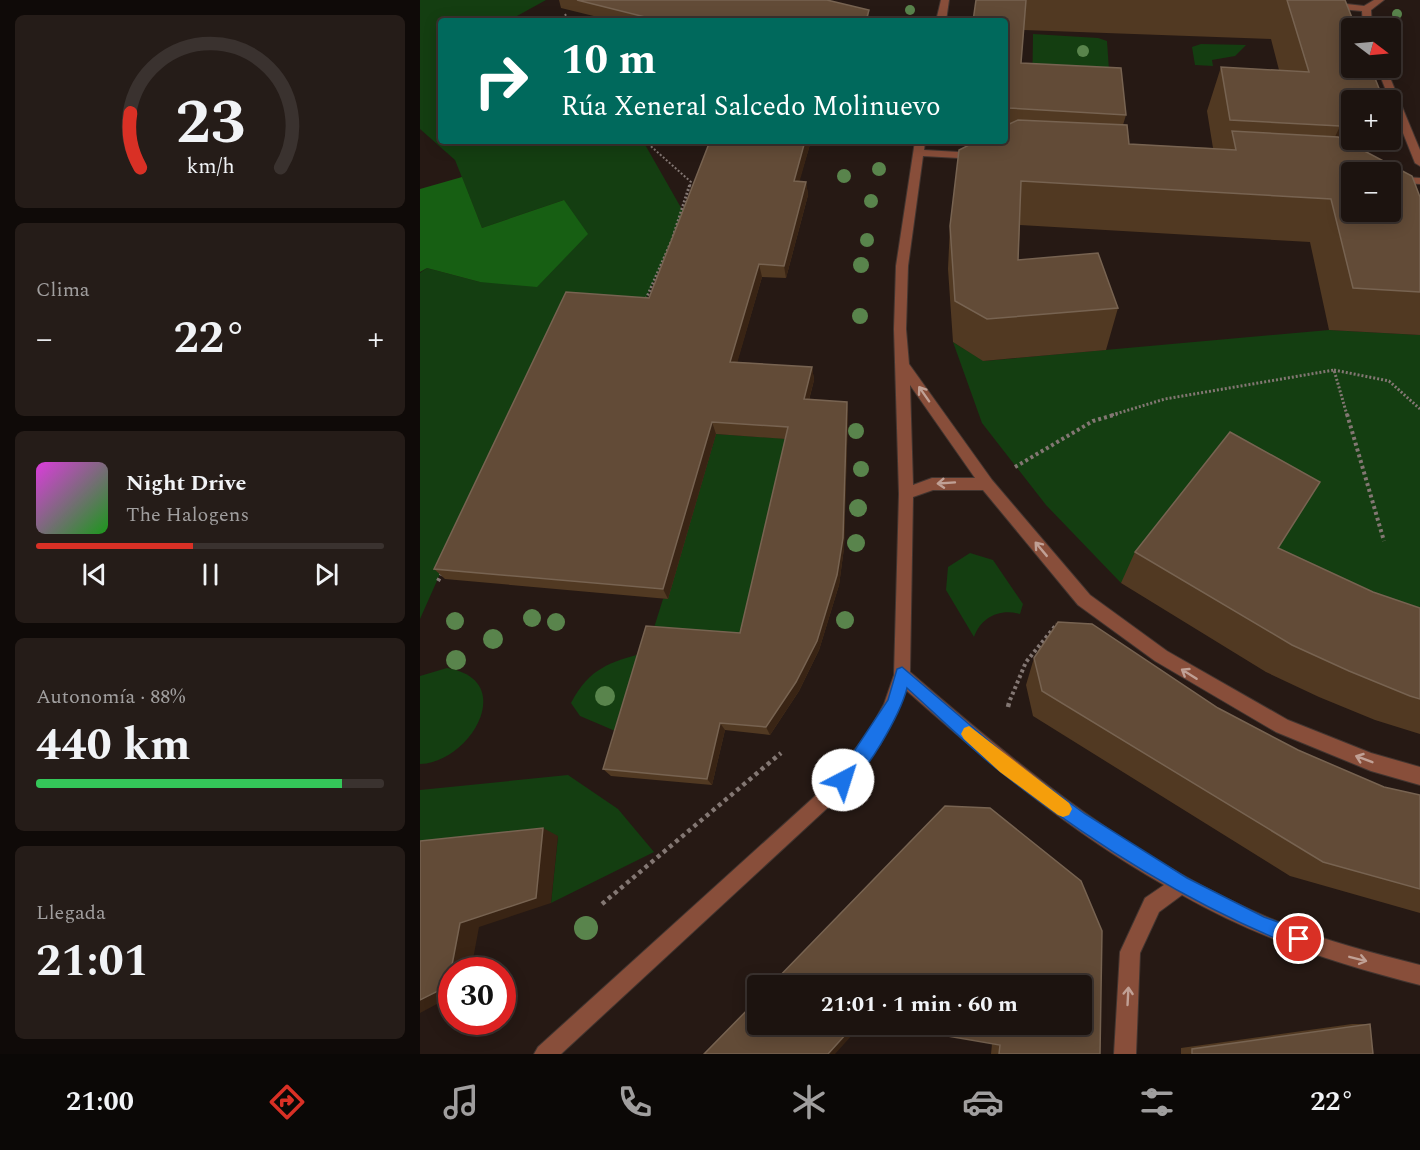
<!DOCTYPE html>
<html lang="es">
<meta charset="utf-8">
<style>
:root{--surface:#1c130f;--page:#251c18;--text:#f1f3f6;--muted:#a09e9e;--line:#3a322f;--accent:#d93025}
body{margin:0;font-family:Spectral,serif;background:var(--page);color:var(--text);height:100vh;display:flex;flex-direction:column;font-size:22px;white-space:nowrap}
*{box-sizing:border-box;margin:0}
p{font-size:20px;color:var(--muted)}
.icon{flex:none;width:33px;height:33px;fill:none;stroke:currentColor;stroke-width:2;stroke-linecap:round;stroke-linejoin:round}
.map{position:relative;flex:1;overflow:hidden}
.sheet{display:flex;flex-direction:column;gap:15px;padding:15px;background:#0f0a08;width:420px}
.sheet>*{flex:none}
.banner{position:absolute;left:18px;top:18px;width:570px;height:126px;border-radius:6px;box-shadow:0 3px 15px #0003,0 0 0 2px var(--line);background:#00695c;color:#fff;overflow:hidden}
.needle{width:39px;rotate:106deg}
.buttons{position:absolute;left:921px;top:18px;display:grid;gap:12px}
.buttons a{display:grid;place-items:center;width:60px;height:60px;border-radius:6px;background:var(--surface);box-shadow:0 3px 15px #0003,0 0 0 2px var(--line);font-size:30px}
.speed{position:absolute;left:18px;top:957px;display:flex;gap:12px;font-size:30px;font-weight:700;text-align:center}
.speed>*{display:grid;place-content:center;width:78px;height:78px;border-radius:50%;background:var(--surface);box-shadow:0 3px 15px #0003,0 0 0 2px var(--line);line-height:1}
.speed .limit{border:9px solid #d22;background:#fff;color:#111}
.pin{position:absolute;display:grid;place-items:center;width:51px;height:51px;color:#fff;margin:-26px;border:3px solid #fff;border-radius:50%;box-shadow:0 2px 6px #0007}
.me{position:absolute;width:66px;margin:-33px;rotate:40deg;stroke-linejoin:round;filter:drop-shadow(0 0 4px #0008)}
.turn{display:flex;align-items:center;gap:21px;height:126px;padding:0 24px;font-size:27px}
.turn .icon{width:78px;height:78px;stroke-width:2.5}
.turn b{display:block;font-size:42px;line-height:51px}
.big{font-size:45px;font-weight:700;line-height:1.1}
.sheet .card{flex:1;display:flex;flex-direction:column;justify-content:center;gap:9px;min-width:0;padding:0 21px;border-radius:9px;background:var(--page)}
.sheet .dial{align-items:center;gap:0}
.dial svg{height:156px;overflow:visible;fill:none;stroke:var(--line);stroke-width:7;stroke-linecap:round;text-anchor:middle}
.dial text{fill:var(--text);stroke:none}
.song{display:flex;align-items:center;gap:18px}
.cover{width:72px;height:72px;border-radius:9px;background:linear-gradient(135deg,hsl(300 70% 55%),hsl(120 70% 35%))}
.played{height:6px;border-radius:3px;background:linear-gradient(90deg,var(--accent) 45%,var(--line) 45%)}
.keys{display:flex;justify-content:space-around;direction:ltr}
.heat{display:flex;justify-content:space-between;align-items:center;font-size:33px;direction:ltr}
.charge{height:9px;border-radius:4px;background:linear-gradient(90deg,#34c759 88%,var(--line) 0)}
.trip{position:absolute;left:327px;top:975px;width:345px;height:60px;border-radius:6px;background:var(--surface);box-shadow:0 3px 15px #0003,0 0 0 2px var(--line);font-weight:700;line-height:60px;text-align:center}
.tab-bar{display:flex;height:96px;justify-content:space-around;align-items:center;background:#0b0806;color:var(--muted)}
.tab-bar .icon{width:42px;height:42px}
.tab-bar .selected{color:var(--accent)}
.tab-bar b{font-size:27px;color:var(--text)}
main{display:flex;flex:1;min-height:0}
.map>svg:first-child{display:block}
.green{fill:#143e11}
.forest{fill:#175f13}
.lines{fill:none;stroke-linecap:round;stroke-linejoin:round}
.street-casing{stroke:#423530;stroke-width:2}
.path-far3{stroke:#837773;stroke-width:2;stroke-dasharray:2 2;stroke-linecap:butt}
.path-far2{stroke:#837773;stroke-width:3;stroke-dasharray:2 2;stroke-linecap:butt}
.path-far1{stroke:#837773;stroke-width:4;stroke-dasharray:3 3;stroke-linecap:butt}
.path{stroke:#837773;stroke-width:4.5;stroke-dasharray:4 4;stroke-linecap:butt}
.street{fill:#884e3a;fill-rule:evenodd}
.tree{fill:#59844c}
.wall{fill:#513922;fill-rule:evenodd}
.shaded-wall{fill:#392414}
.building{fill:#624b37;stroke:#776351;stroke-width:1.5;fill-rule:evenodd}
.oneway{stroke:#c0a095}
.route{fill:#1a73e8;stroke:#114b97;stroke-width:1.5}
.slow{fill:#f59e0b}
</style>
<main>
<section class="sheet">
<div class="card dial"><svg viewBox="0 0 100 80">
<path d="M14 69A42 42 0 1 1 86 69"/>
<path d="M14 69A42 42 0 0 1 9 41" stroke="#d93025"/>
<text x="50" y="56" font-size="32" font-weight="700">23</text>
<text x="50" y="72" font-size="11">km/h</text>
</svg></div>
<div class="card"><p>Clima</p>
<div class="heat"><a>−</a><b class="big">22°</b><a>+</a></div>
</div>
<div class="card">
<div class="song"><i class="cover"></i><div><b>Night Drive</b><p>The Halogens</p></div></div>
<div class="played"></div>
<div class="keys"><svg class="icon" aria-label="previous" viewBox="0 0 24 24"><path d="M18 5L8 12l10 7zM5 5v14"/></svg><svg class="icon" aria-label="pause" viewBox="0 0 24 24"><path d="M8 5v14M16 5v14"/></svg><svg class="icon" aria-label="next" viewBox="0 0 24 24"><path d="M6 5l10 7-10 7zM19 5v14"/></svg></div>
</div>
<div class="card"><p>Autonomía · 88%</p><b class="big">440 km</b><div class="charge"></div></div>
<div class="card"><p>Llegada</p><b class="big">21:01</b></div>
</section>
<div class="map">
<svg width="1000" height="1054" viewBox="0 0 1000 1054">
<rect width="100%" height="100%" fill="#261914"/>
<g class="green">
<path d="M 0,0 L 126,0 L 88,21 L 21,21 L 21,141 L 223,141 L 264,213 L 226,299 L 32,547 L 0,619 L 0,273 L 7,268 L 60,282 L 144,200 L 62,228 L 35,160 L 0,129 Z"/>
<path d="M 613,34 L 678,38 L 687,41 L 691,99 L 612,100 Z"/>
<path d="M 781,44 L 826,45 L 815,56 L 792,60 L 793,66 L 775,65 L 772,47 Z"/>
<path d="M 909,330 L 1000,335 L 1000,648 L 834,580 L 791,468 L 701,583 L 626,505 L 562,423 L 533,342 L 564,361 Z"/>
<path d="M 296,434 L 371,439 L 324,642 L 232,634 L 243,599 L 248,598 Z"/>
<path d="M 550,553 L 573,560 L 603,604 L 600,614 C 580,608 561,617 554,637 L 526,590 L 528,567 Z"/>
<path d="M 227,652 L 200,733 L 160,716 L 151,703 C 169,668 190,662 227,652 Z"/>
<path d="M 27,668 C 99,680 50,763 0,764 L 0,676 Z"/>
<path d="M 148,775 L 198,809 L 234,852 L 131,903 L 138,836 L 0,857 L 0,790 Z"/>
</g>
<path class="forest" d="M 42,177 L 62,228 L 144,200 L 168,234 L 117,287 L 60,282 L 7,268 L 0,272 L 0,189 Z"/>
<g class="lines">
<defs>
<g id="street">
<path d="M 521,0 L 529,0 L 526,21 L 516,21 Z"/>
<path d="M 954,0 L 964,0 L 951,10 L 952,28 L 943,28 L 942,11 L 909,8 L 905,5 L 909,2 L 944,6 Z"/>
<path d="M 957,68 L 966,68 L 1000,150 L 1000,166 L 995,163 Z"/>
<path d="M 495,141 L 505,141 L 504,150 L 557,153 L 562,156 L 557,159 L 503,156 L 488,266 L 486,329 L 489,364 L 572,480 L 670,595 L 747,651 L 868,720 L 951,753 L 1000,767 L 1000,785 L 951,771 L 856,732 L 735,661 L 658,605 L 563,490 L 513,490 L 493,497 L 490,672 C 603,770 720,866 861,923 C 906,941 953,953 1000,965 L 1000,985 C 917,964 837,938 762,895 L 739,912 L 720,953 L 716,1054 L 694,1054 L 700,952 L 725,898 L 744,885 C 649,831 567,762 486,690 L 460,745 L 416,800 L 141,1054 L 114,1054 L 118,1047 L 404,788 L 448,733 L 464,704 L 474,675 L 479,494 L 474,329 L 476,266 ZM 490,385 L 555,478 L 512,478 L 493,485 Z"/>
<path d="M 970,176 L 1000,178 L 1000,184 L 970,182 Z"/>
</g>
</defs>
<use href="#street" class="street-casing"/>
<g class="path-far3">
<path d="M 145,14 L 149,21"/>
<path d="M 225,141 L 271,182 L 270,186"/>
</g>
<g class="path-far2">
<path d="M 222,299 L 226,299 L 252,240 L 270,184"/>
<path d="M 914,370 L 969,381 L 1000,409"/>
<path d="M 692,415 L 745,399 L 914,370 L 927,415"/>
</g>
<g class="path-far1">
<path d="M 927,414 L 964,541"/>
<path d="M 595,467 L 673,421 L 697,414"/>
<path d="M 18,581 L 22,573"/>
<path d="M 590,700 L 606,662 L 637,624"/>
</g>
<g class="path">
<path d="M 588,707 L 590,699"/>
<path d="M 182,904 L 361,753"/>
</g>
<use href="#street" class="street"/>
</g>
<g class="tree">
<circle cx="490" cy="10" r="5"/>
<circle cx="977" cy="14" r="5"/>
<circle cx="663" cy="51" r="6"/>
<circle cx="459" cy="169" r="7"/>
<circle cx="424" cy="176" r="7"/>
<circle cx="451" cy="201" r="7"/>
<circle cx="447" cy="240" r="7"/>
<circle cx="441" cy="265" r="8"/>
<circle cx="440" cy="316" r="8"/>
<circle cx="436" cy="431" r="8"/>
<circle cx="441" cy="469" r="8"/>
<circle cx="438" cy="508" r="9"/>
<circle cx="436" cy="543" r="9"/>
<circle cx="112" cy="618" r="9"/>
<circle cx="425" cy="620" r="9"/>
<circle cx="35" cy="621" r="9"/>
<circle cx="136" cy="622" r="9"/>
<circle cx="73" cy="639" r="10"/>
<circle cx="36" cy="660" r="10"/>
<circle cx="185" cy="696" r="10"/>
<circle cx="166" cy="928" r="12"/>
</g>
<g class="wall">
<path d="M 139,0 L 407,0 L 449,21 L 194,21 L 141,8 Z"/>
<path d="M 556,0 L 925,0 L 962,96 L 960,100 L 932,100 L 932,140 L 941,140 L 934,145 L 1000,197 L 1000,335 L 909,330 L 890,242 L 600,225 L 598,260 L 698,308 L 686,350 L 563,361 L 533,342 L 528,269 L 530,226 L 585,141 L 585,21 ZM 604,30 L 851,39 L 859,70 L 801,67 L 787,111 L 793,148 L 709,144 L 703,125 L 706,115 L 601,63 Z"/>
<path d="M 290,141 L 391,141 L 379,181 L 386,182 L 388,195 L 366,278 L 342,277 L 317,362 L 392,367 L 394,380 L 389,400 L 427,402 L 428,414 L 424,548 L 419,585 L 399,650 L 379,691 L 350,735 L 305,730 L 292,785 L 191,776 L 183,769 L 320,633 L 366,439 L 296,434 L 248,599 L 25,579 L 14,569 L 229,298 Z"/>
<path d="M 858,548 L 953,592 L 1000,608 L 1000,734 L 955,720 L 899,697 L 846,672 L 701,583 L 715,552 Z"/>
<path d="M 614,658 L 798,708 L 878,750 L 964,787 L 1000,795 L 1000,913 L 870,876 L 613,716 L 606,685 Z"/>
<path d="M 932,1024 L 950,1024 L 953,1054 L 761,1054 L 761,1048 Z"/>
<path d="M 572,1044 L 680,1054 L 571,1054 Z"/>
</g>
<g class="shaded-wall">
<path d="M 449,10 L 449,21 L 446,21 Z"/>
<path d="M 932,118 L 932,140 L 941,140 L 940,140 L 900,170 L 920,126 Z"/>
<path d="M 385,141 L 391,141 L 376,194 L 374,181 Z"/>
<path d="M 386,182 L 388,195 L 366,278 L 364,266 Z"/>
<path d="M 339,264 L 342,277 L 314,374 L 310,362 Z"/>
<path d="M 392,367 L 394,380 L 386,411 L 384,399 Z"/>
<path d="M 427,402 L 428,414 L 424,548 L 419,585 L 399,650 L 379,691 L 350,735 L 346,727 Z"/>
<path d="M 292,422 L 296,434 L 248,599 L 243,589 Z"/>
<path d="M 300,723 L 305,730 L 292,785 L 287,779 Z"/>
<path d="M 123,828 L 138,836 L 131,903 L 59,927 L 51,970 L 32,970 L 32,996 L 0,1013 L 0,1000 L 40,923 Z"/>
<path d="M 435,1024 L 442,1024 L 415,1054 L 408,1054 Z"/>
</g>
<g class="building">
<path d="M 157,0 L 407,0 L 449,10 L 446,21 L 241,21 Z"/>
<path d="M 556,0 L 606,0 L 601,63 L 701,68 L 706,115 L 588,108 L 585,107 L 585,21 L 553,21 Z"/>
<path d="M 867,0 L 925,0 L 936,28 L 932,28 L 932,68 L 951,68 L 962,96 L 956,100 L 932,100 L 932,118 L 920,126 L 810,120 L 801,67 L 889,72 Z"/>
<path d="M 598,120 L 707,125 L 709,144 L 816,150 L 812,131 L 918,137 L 992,176 L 1000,197 L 1000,292 L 933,288 L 911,199 L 601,181 L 598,260 L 678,253 L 698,308 L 567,319 L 535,301 L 530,226 L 539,150 L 557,141 L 585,141 L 585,126 ZM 932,172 L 970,172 L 970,212 L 932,212 Z"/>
<path d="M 290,141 L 385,141 L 374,181 L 386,182 L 364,266 L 339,264 L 310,362 L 392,367 L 384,399 L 427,402 L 423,538 L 417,575 L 397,641 L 376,682 L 346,727 L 300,723 L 287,779 L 183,769 L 226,626 L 320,633 L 368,427 L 292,422 L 243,589 L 14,569 L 146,292 L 229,298 Z"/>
<path d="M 810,432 L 900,482 L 858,548 L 953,592 L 1000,608 L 1000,699 L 990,696 L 929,671 L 872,645 L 715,552 Z"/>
<path d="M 638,622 L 672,624 L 798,708 L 878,750 L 964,787 L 1000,795 L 1000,889 L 903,862 L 622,691 L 614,658 Z"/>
<path d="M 525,806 L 570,808 L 661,881 L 682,931 L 680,1054 L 579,1054 L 580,1045 L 481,1028 L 478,1024 L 662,1024 L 662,986 L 350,986 Z"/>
<path d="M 123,828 L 116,898 L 40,923 L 28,986 L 0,1000 L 0,841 Z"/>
<path d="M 338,999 L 338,1024 L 435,1024 L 408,1054 L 284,1054 Z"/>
<path d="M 950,1024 L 953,1054 L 772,1054 L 772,1049 Z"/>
</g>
<defs><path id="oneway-shaft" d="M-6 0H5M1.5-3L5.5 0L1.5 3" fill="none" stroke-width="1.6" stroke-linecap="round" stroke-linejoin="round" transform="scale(1.5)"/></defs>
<g class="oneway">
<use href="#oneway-shaft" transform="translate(504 394) rotate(-125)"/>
<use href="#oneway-shaft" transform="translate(526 483) rotate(176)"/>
<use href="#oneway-shaft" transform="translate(621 549) rotate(-130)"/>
<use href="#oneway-shaft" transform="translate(769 674) rotate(-148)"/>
<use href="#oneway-shaft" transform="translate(944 759) rotate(-159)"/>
<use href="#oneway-shaft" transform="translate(938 959) rotate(14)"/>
<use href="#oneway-shaft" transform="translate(708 996) rotate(-87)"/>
</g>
<path class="route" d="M 482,667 L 591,760 L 665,814 L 767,878 L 844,917 L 886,932 L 888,939 L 886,945 L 879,948 C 772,906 673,844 582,773 C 549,747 518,716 487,688 C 481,712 445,779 423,788 L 417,786 L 415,780 L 468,700 L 477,669 Z"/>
<path class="slow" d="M 549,726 L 649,803 L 652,809 L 649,815 L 643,817 L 638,815 L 580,772 L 544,739 L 541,734 L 544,728 Z"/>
</svg>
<div class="buttons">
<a><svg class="needle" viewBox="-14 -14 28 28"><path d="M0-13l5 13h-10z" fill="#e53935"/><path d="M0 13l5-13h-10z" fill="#a09e9e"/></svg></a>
<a>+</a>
<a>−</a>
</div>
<div class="speed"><div class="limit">30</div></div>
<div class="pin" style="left:879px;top:939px;background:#d93025"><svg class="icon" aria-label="arrive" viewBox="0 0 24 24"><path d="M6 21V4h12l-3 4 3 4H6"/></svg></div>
<svg class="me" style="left:423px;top:780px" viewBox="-20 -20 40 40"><circle r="19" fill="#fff"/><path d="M0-13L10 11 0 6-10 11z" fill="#1a73e8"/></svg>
<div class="trip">21:01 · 1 min · 60 m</div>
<div class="banner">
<div class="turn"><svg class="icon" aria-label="right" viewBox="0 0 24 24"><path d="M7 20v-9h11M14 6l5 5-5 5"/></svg><div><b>10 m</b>Rúa Xeneral Salcedo Molinuevo</div></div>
</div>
</div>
</main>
<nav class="tab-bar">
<b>21:00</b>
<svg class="icon selected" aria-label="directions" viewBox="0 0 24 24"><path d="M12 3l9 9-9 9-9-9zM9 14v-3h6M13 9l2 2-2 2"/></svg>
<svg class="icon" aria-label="music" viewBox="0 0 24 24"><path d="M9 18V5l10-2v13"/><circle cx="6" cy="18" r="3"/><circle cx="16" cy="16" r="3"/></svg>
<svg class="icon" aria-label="phone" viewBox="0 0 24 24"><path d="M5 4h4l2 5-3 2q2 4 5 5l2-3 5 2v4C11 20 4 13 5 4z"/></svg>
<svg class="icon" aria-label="climate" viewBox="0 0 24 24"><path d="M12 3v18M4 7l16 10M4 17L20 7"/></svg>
<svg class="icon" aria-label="car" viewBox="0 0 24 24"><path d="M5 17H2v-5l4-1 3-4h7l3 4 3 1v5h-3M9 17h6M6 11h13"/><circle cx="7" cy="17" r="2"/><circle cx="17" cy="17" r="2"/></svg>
<svg class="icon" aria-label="filters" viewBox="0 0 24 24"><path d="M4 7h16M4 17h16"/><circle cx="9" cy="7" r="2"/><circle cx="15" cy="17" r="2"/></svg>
<b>22°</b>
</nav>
